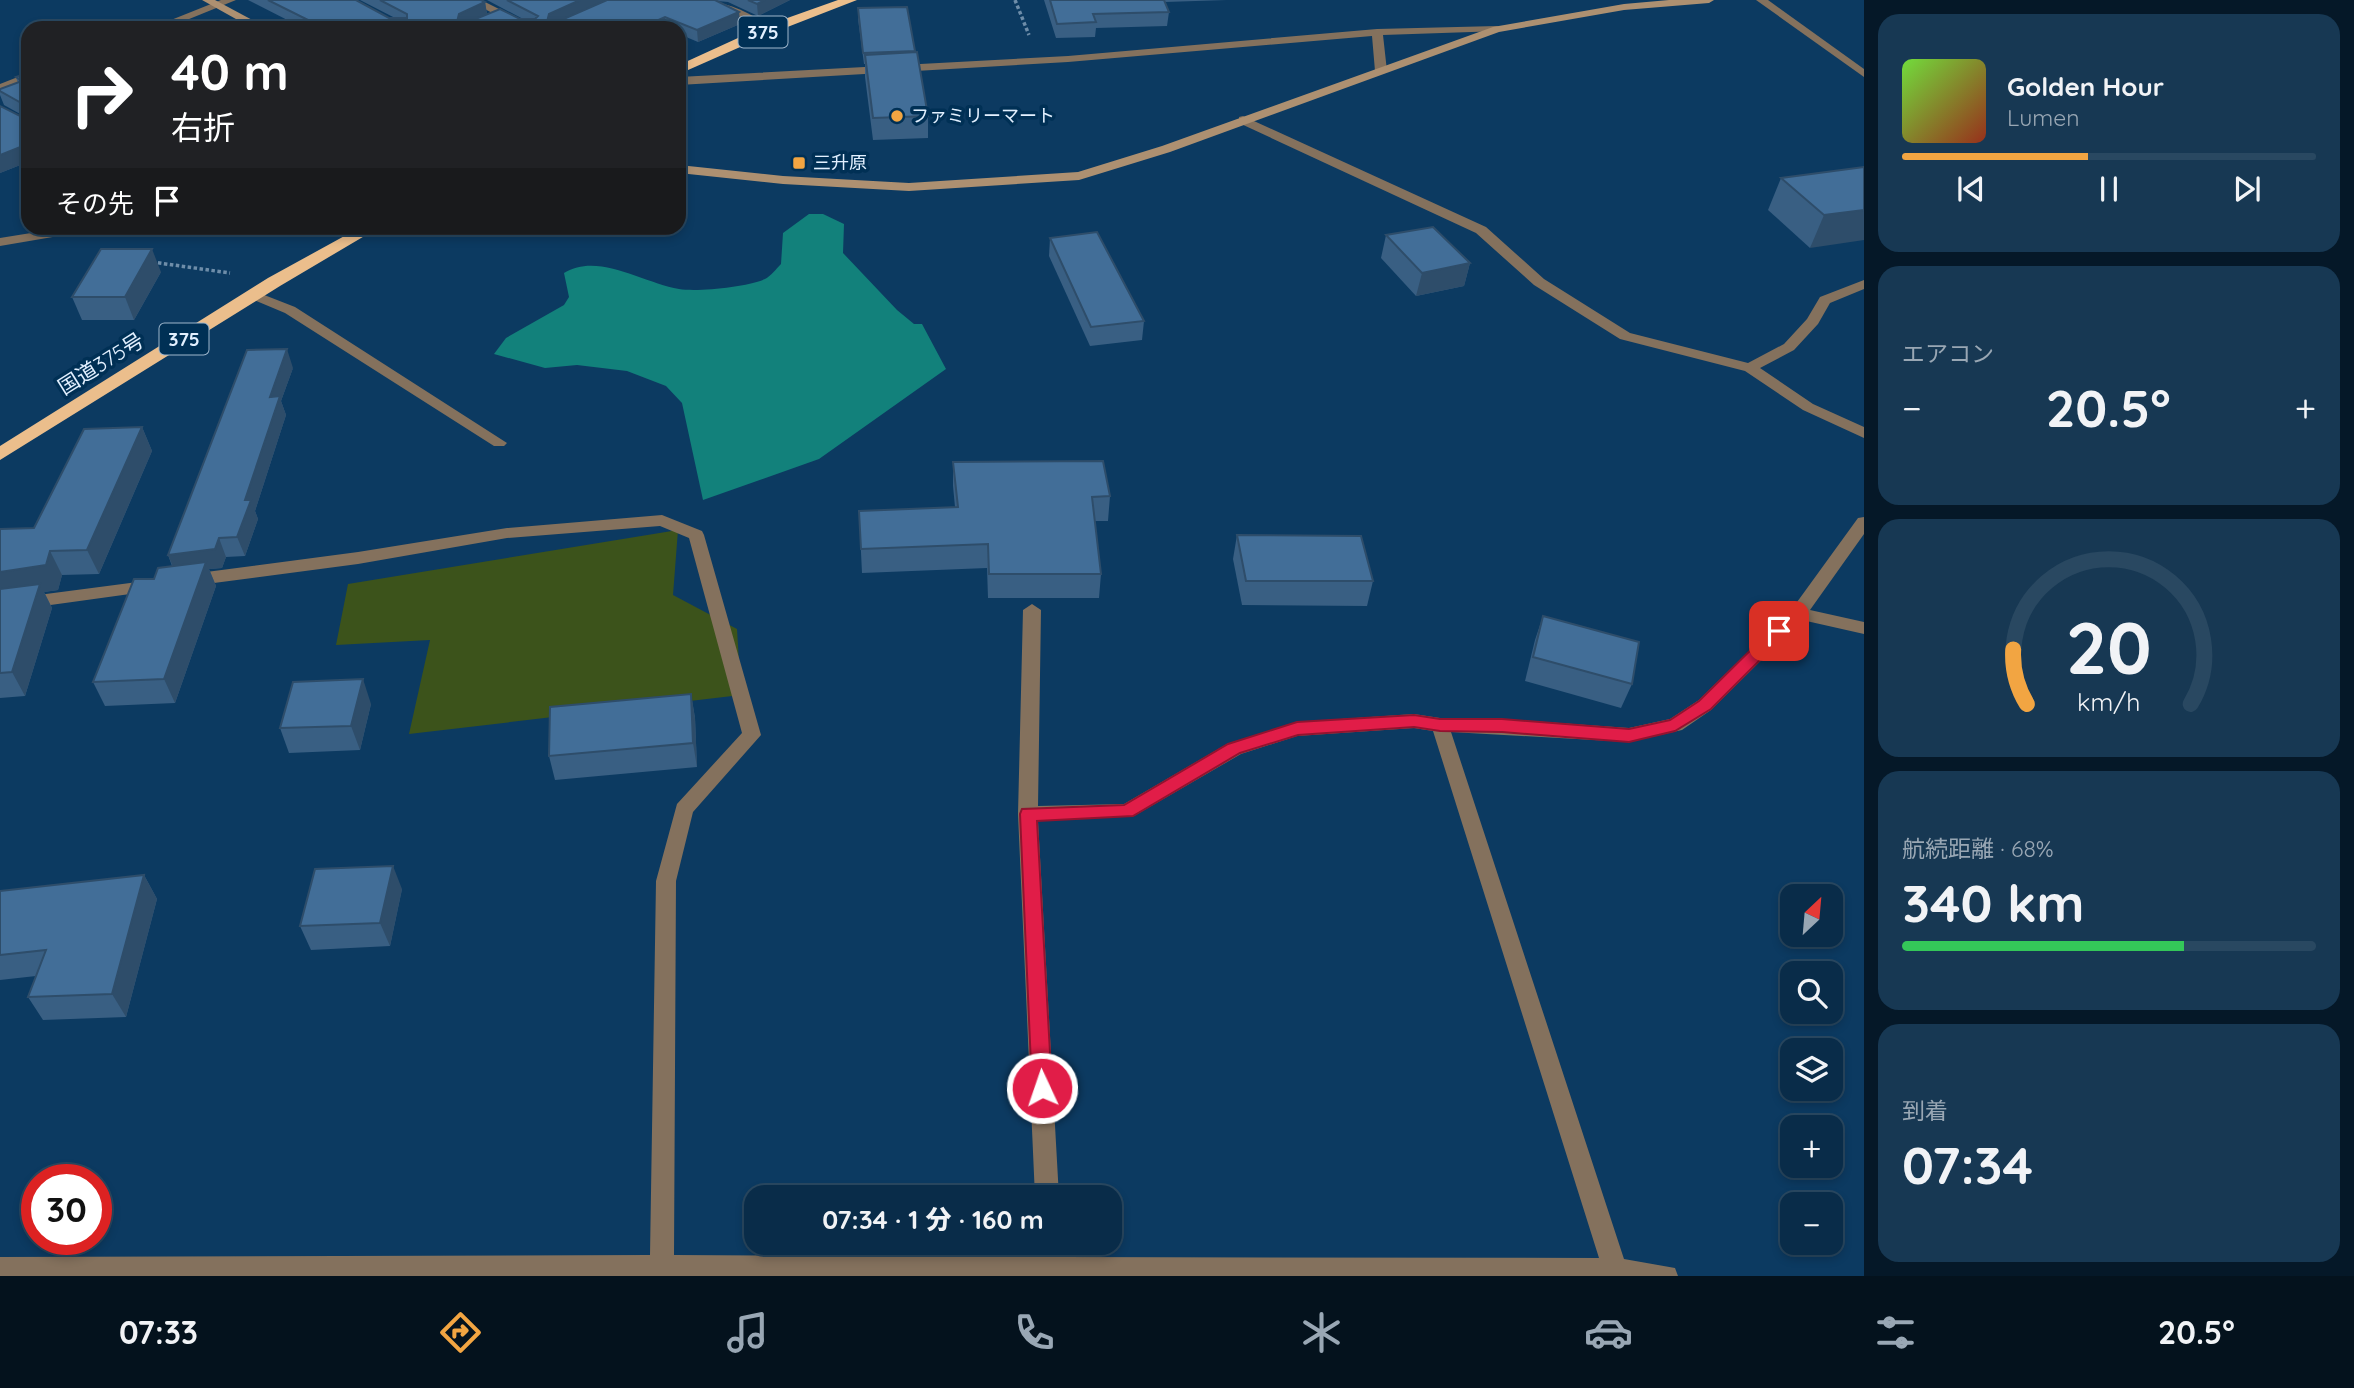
<!DOCTYPE html>
<html lang="ja">
<meta charset="utf-8">
<style>
:root{--surface:#092c49;--page:#173853;--text:#f1f3f6;--muted:#99a7b4;--line:#294861;--accent:#f2a542}
body{margin:0;font-family:Quicksand,"Noto Sans JP",sans-serif;background:var(--page);color:var(--text);height:100vh;display:flex;flex-direction:column;font-size:26px;white-space:nowrap}
*{box-sizing:border-box;margin:0}
p{font-size:23px;color:var(--muted)}
.icon{flex:none;width:38px;height:38px;fill:none;stroke:currentColor;stroke-width:2;stroke-linecap:round;stroke-linejoin:round}
.map{position:relative;flex:1;overflow:hidden}
.drawer{display:flex;flex-direction:column;gap:14px;padding:14px;background:#051828;width:490px}
.drawer>*{flex:none}
.hud{position:absolute;left:21px;top:21px;width:665px;height:214px;border-radius:21px;box-shadow:0 4px 10px #0003,0 0 0 2px var(--line);background:#202124;color:#fff;overflow:hidden}
.needle{width:46px;rotate:26deg}
.tools{position:absolute;left:1780px;top:884px;display:grid;gap:14px}
.tools a{display:grid;place-items:center;width:63px;height:63px;border-radius:14px;background:var(--surface);box-shadow:0 4px 10px #0003,0 0 0 2px var(--line);font-size:35px}
.speed{position:absolute;left:21px;top:1164px;display:flex;gap:14px;font-size:35px;font-weight:700;text-align:center}
.speed>*{display:grid;place-content:center;width:91px;height:91px;border-radius:50%;background:var(--surface);box-shadow:0 4px 10px #0003,0 0 0 2px var(--line);line-height:1}
.speed .limit{border:10px solid #d22;background:#fff;color:#111}
.pin{position:absolute;display:grid;place-items:center;width:60px;height:60px;color:#fff;margin:-30px;border-radius:14px;box-shadow:0 4px 10px #0006}
.me{position:absolute;width:77px;margin:-38px;rotate:357deg;stroke-linejoin:round;filter:drop-shadow(0 0 5px #0008)}
.turn{display:flex;align-items:center;gap:24px;height:147px;padding:0 35px;font-size:32px}
.turn .icon{width:91px;height:91px;stroke-width:2.5}
.turn b{display:block;font-size:49px;line-height:60px}
.then{display:flex;align-items:center;height:66px;padding:0 35px;background:#0003;gap:14px;font-size:26px}
.big{font-size:52px;font-weight:800;line-height:1.1}
.drawer .widget{flex:1;display:flex;flex-direction:column;justify-content:center;gap:10px;min-width:0;padding:0 24px;border-radius:21px;background:var(--page)}
.drawer .dial{align-items:center;gap:0}
.dial svg{height:182px;overflow:visible;fill:none;stroke:var(--line);stroke-width:7;stroke-linecap:round;text-anchor:middle}
.dial text{fill:var(--text);stroke:none}
.song{display:flex;align-items:center;gap:21px}
.cover{width:84px;height:84px;border-radius:10px;background:linear-gradient(135deg,hsl(100 70% 55%),hsl(10 70% 35%))}
.played{height:7px;border-radius:4px;background:linear-gradient(90deg,var(--accent) 45%,var(--line) 45%)}
.keys{display:flex;justify-content:space-around;direction:ltr}
.heat{display:flex;justify-content:space-between;align-items:center;font-size:38px;direction:ltr}
.charge{height:10px;border-radius:5px;background:linear-gradient(90deg,#34c759 68%,var(--line) 0)}
.trip{position:absolute;left:744px;top:1185px;width:378px;height:70px;border-radius:21px;background:var(--surface);box-shadow:0 4px 10px #0003,0 0 0 2px var(--line);font-weight:800;line-height:70px;text-align:center}
.tab-bar{display:flex;height:112px;justify-content:space-around;align-items:center;background:#04121d;color:var(--muted)}
.tab-bar .icon{width:49px;height:49px}
.tab-bar .on{color:var(--accent)}
.tab-bar b{font-size:32px;color:var(--text)}
main{display:flex;flex:1;min-height:0}
.map>svg:first-child{display:block}
.green{fill:#3c531b}
.water{fill:#12817b}
.lines{fill:none;stroke-linecap:round;stroke-linejoin:round}
.path{stroke:#6e8da9;stroke-width:3.5;stroke-dasharray:3.5 2.5;stroke-linecap:butt}
.lane{fill:#84715d;fill-rule:evenodd}
.street{fill:#84715d;fill-rule:evenodd}
.secondary{fill:#ad9071;fill-rule:evenodd}
.highway{fill:#ebbe8c;fill-rule:evenodd}
.wall{fill:#395f83}
.shaded-wall{fill:#2e4d6a}
.building{fill:#426e98;stroke:#2e4d6a;stroke-width:2}
.route{fill:#e11d48;stroke:#92132f;stroke-width:2}
.poi-dot{fill:#f2a542;stroke:#003055;stroke-width:2.5}
.labels{text-anchor:middle;stroke-width:7;stroke-linejoin:round;paint-order:stroke}
.far-poi-label{font-size:18px;fill:#e2f0ff;stroke:#003055;text-anchor:start}
.shield{fill:#003055;stroke:#9eb6cc;stroke-width:2}
.shield-label{font-size:19px;font-weight:bold;fill:#e2f0ff}
.street-label{font-size:21px;fill:#e2f0ff;stroke:#003055}
</style>
<main>
<div class="map">
<svg width="1864" height="1276" viewBox="0 0 1864 1276">
<rect width="100%" height="100%" fill="#0c3a61"/>
<path class="green" d="M 678,530 L 673,595 L 737,629 L 741,695 L 409,734 L 430,640 L 336,645 L 348,584 Z"/>
<path class="water" d="M 809,214 L 823,214 L 844,224 L 843,253 L 897,310 L 914,324 L 922,324 L 946,369 L 819,459 L 703,500 L 682,403 L 666,386 L 627,371 L 577,365 L 545,368 L 494,354 L 506,338 L 564,305 L 569,297 L 564,273 C 598,252 643,283 679,289 C 698,292 747,287 765,279 C 771,276 776,269 781,264 L 783,233 Z"/>
<g class="lines">
<g class="path">
<path d="M 1015,0 L 1029,35"/>
<path d="M 152,262 L 230,273"/>
</g>
<path class="lane" d="M 254,291 L 295,307 L 507,443 L 504,446 L 494,446 L 285,313 L 249,298 L 249,292 Z"/>
<g class="street">
<path d="M 221,0 L 236,0 L 167,28 L 151,28 Z"/>
<path d="M 467,0 L 481,0 L 537,28 L 522,28 Z"/>
<path d="M 698,0 C 723,0 754,13 773,30 L 763,32 Z"/>
<path d="M 1756,0 L 1768,0 L 1864,69 L 1864,77 Z"/>
<path d="M 1497,26 L 1501,27 L 1501,31 L 1383,35 L 1387,71 L 1381,74 L 1375,71 L 1372,36 L 1068,62 L 679,85 L 679,77 L 1068,56 L 1377,29 Z"/>
<path d="M 28,73 L 28,81 L 0,92 L 0,84 Z"/>
<path d="M 1243,116 L 1486,227 L 1544,279 L 1630,333 L 1748,363 L 1784,344 L 1807,319 L 1820,297 L 1864,280 L 1864,289 L 1830,303 L 1818,324 L 1794,350 L 1760,368 L 1813,404 L 1864,427 L 1864,438 L 1803,410 L 1745,371 L 1620,339 L 1534,285 L 1476,233 L 1239,123 L 1239,117 Z"/>
<path d="M 62,228 L 89,228 L 82,232 L 0,246 L 0,238 Z"/>
<path d="M 662,515 L 702,531 L 704,535 L 761,735 L 693,812 L 676,881 L 674,1255 L 1038,1257 L 1037,1242 L 1061,1242 L 1061,1257 L 1599,1258 L 1433,731 L 1414,728 L 1297,736 L 1241,754 L 1134,816 L 1038,821 L 1059,1197 L 1035,1197 L 1018,814 L 1023,610 L 1032,604 L 1041,610 L 1038,806 L 1124,804 L 1227,744 L 1297,722 L 1414,714 L 1440,718 L 1502,719 L 1629,728 L 1670,719 L 1699,700 L 1792,609 L 1858,518 L 1864,517 L 1864,534 L 1810,610 L 1864,622 L 1864,634 L 1802,620 L 1711,710 L 1682,730 L 1629,742 L 1451,732 L 1624,1259 L 1675,1268 L 1678,1276 L 0,1276 L 0,1257 L 650,1255 L 656,881 L 677,804 L 742,733 L 689,538 L 660,526 L 507,538 L 358,564 L 191,586 L 183,580 L 191,574 L 358,552 L 507,528 Z"/>
<path d="M 153,580 L 159,582 L 161,586 L 159,590 L 0,612 L 0,600 Z"/>
</g>
<g class="secondary">
<path d="M 202,0 L 215,0 L 267,28 L 252,28 Z"/>
<path d="M 1669,0 L 1714,0 L 1709,3 L 1624,10 L 1499,32 L 1170,152 L 1079,180 L 909,191 L 783,184 L 679,173 L 679,165 L 783,176 L 909,183 L 1078,172 L 1162,146 L 1493,27 L 1624,4 Z"/>
</g>
<g class="highway">
<path d="M 838,0 L 857,0 L 772,33 L 679,74 L 679,65 L 762,27 Z"/>
<path d="M 359,228 L 378,228 L 280,286 L 0,460 L 0,446 L 268,278 Z"/>
</g>
</g>
<g class="wall">
<path d="M 248,0 L 356,0 L 389,18 L 395,18 L 360,0 L 481,0 L 485,2 L 487,14 L 477,18 L 520,19 L 523,19 L 487,0 L 790,0 L 758,16 L 728,2 L 717,1 L 739,12 L 740,24 L 698,42 L 679,34 L 679,28 L 303,28 Z"/>
<path d="M 1044,0 L 1227,0 L 1165,2 L 1169,12 L 1167,26 L 1096,28 L 1095,37 L 1056,38 Z"/>
<path d="M 907,7 L 915,52 L 928,116 L 928,138 L 873,140 L 865,77 L 865,64 L 864,64 L 858,19 L 858,8 Z"/>
<path d="M 28,73 L 28,162 L 0,173 L 0,106 L 22,117 L 22,115 L 4,105 L 0,95 L 0,89 L 18,83 L 16,77 Z"/>
<path d="M 1864,167 L 1810,248 L 1768,210 L 1781,178 Z"/>
<path d="M 1386,235 L 1470,263 L 1464,286 L 1416,296 L 1381,258 Z"/>
<path d="M 1050,238 L 1144,321 L 1142,340 L 1090,346 L 1049,256 Z"/>
<path d="M 161,272 L 134,320 L 82,320 L 72,297 Z"/>
<path d="M 293,368 L 281,401 L 286,415 L 255,511 L 258,519 L 245,556 L 226,557 L 222,568 L 209,569 L 216,586 L 175,703 L 105,706 L 93,682 L 154,579 L 172,566 L 168,555 Z"/>
<path d="M 142,427 L 152,451 L 99,574 L 62,575 L 58,590 L 44,592 L 52,608 L 25,696 L 0,698 L 0,529 L 34,528 Z"/>
<path d="M 953,462 L 1110,496 L 1108,521 L 1095,521 L 1101,574 L 1099,598 L 988,598 L 987,568 L 862,573 L 859,511 L 955,507 L 953,486 Z"/>
<path d="M 1237,535 L 1373,581 L 1367,606 L 1242,605 L 1233,559 Z"/>
<path d="M 1543,616 L 1632,684 L 1621,708 L 1525,681 L 1535,640 Z"/>
<path d="M 691,694 L 695,718 L 697,767 L 555,780 L 549,756 Z"/>
<path d="M 371,704 L 360,750 L 289,753 L 280,728 Z"/>
<path d="M 144,875 L 157,899 L 126,1017 L 43,1020 L 28,997 L 36,976 L 0,980 L 0,891 Z"/>
<path d="M 402,889 L 390,946 L 311,950 L 300,926 Z"/>
</g>
<g class="shaded-wall">
<path d="M 580,0 L 608,0 L 551,26 L 548,18 L 549,14 Z"/>
<path d="M 765,0 L 790,0 L 758,16 L 757,4 Z"/>
<path d="M 485,2 L 487,14 L 462,26 L 458,18 L 459,14 Z"/>
<path d="M 739,12 L 740,24 L 698,42 L 697,30 Z"/>
<path d="M 665,17 L 666,28 L 640,28 Z"/>
<path d="M 28,144 L 28,162 L 0,173 L 0,155 Z"/>
<path d="M 1864,210 L 1864,240 L 1810,248 L 1824,215 Z"/>
<path d="M 152,249 L 161,272 L 134,320 L 125,297 Z"/>
<path d="M 1470,263 L 1464,286 L 1416,296 L 1422,273 Z"/>
<path d="M 287,349 L 293,368 L 281,401 L 286,415 L 255,511 L 258,519 L 245,556 L 237,537 L 245,500 L 270,397 Z"/>
<path d="M 142,427 L 152,451 L 99,574 L 87,550 Z"/>
<path d="M 219,538 L 226,557 L 222,568 L 209,569 L 216,586 L 175,703 L 164,679 L 176,574 L 168,555 Z"/>
<path d="M 50,551 L 62,575 L 58,590 L 44,592 L 52,608 L 25,696 L 12,672 L 0,598 L 0,572 Z"/>
<path d="M 363,679 L 371,704 L 360,750 L 351,726 Z"/>
<path d="M 691,694 L 695,718 L 697,767 L 693,743 Z"/>
<path d="M 393,866 L 402,889 L 390,946 L 380,923 Z"/>
<path d="M 144,875 L 157,899 L 126,1017 L 112,994 Z"/>
</g>
<g class="building">
<path d="M 268,0 L 356,0 L 389,18 L 407,18 L 407,14 L 380,0 L 481,0 L 485,2 L 459,14 L 458,18 L 478,18 L 500,9 L 520,19 L 535,19 L 538,16 L 507,0 L 580,0 L 549,14 L 548,18 L 566,18 L 607,0 L 715,0 L 739,12 L 697,30 L 665,17 L 640,28 L 324,28 Z"/>
<path d="M 748,0 L 765,0 L 757,4 Z"/>
<path d="M 1050,0 L 1164,0 L 1169,12 L 1093,14 L 1096,22 L 1057,24 Z"/>
<path d="M 907,7 L 915,51 L 863,53 L 858,8 Z"/>
<path d="M 917,52 L 928,116 L 873,118 L 865,55 Z"/>
<path d="M 28,73 L 28,144 L 0,155 L 0,106 L 22,117 L 23,104 L 0,91 L 0,89 L 22,81 L 16,77 Z"/>
<path d="M 1864,167 L 1864,210 L 1824,215 L 1781,178 Z"/>
<path d="M 1433,227 L 1470,263 L 1422,273 L 1386,235 Z"/>
<path d="M 1097,232 L 1144,321 L 1091,327 L 1050,238 Z"/>
<path d="M 101,249 L 152,249 L 125,297 L 72,297 Z"/>
<path d="M 287,349 L 270,397 L 280,396 L 245,500 L 251,500 L 237,537 L 219,538 L 215,549 L 168,555 L 247,350 Z"/>
<path d="M 142,427 L 87,550 L 50,551 L 46,565 L 0,572 L 0,529 L 34,528 L 84,429 Z"/>
<path d="M 1103,461 L 1110,496 L 1092,497 L 1101,574 L 989,574 L 988,544 L 861,549 L 859,511 L 958,507 L 953,462 Z"/>
<path d="M 1237,535 L 1361,536 L 1373,581 L 1246,581 Z"/>
<path d="M 206,562 L 164,679 L 93,682 L 134,579 L 154,579 L 158,568 Z"/>
<path d="M 40,584 L 12,672 L 0,673 L 0,589 Z"/>
<path d="M 1543,616 L 1639,642 L 1632,684 L 1533,657 Z"/>
<path d="M 363,679 L 351,726 L 280,728 L 293,682 Z"/>
<path d="M 691,694 L 693,743 L 549,756 L 550,707 Z"/>
<path d="M 393,866 L 380,923 L 300,926 L 315,869 Z"/>
<path d="M 144,875 L 112,994 L 28,997 L 46,950 L 0,955 L 0,891 Z"/>
</g>
<path class="route" d="M 1779,626 L 1787,631 L 1785,635 L 1711,709 L 1675,731 L 1629,742 L 1502,732 L 1440,731 L 1414,727 L 1298,735 L 1240,753 L 1133,816 L 1037,821 L 1052,1088 L 1049,1094 L 1042,1097 L 1034,1094 L 1032,1088 L 1020,814 L 1022,809 L 1124,805 L 1228,744 L 1297,722 L 1414,715 L 1440,719 L 1502,719 L 1629,729 L 1670,720 L 1699,701 L 1774,627 Z"/>
<g class="poi-dot">
<circle cx="897" cy="116" r="7"/>
<rect x="792" y="156" width="14" height="14" rx="3.5"/>
</g>
<g class="labels">
<g class="far-poi-label">
<text x="911" y="122">ファミリーマート</text>
<text x="813" y="169">三升原</text>
</g>
<g class="shield">
<rect x="738.5" y="16.5" width="49" height="31" rx="5"/>
<rect x="159.5" y="323.5" width="49" height="31" rx="5"/>
</g>
<g class="shield-label">
<text x="763" y="39">375</text>
<text x="184" y="346">375</text>
</g>
<g class="street-label">
<text transform="translate(101 364) rotate(-32)" y="7">国道375号</text>
</g>
</g>
</svg>
<div class="tools">
<a><svg class="needle" viewBox="-14 -14 28 28"><path d="M0-13l5 13h-10z" fill="#e53935"/><path d="M0 13l5-13h-10z" fill="#99a7b4"/></svg></a>
<a><svg class="icon" aria-label="search" viewBox="0 0 24 24"><circle cx="10" cy="10" r="6"/><path d="M15 15l6 6"/></svg></a>
<a><svg class="icon" aria-label="layers" viewBox="0 0 24 24"><path d="M12 4l9 5-9 5-9-5zM3 14l9 5 9-5"/></svg></a>
<a>+</a>
<a>−</a>
</div>
<div class="speed"><div class="limit">30</div></div>
<div class="pin" style="left:1779px;top:631px;background:#d93025"><svg class="icon" aria-label="arrive" viewBox="0 0 24 24"><path d="M6 21V4h12l-3 4 3 4H6"/></svg></div>
<svg class="me" style="left:1042px;top:1088px" viewBox="-20 -20 40 40"><circle r="17" fill="#e11d48" stroke="#fff" stroke-width="3"/><path d="M0-11L8 9 0 5-8 9z" fill="#fff"/></svg>
<div class="trip">07:34 · 1 分 · 160 m</div>
<div class="hud">
<div class="turn"><svg class="icon" aria-label="right" viewBox="0 0 24 24"><path d="M7 20v-9h11M14 6l5 5-5 5"/></svg><div><b>40 m</b>右折</div></div>
<div class="then">その先<svg class="icon" aria-label="arrive" viewBox="0 0 24 24"><path d="M6 21V4h12l-3 4 3 4H6"/></svg></div>
</div>
</div>
<section class="drawer">
<div class="widget">
<div class="song"><i class="cover"></i><div><b>Golden Hour</b><p>Lumen</p></div></div>
<div class="played"></div>
<div class="keys"><svg class="icon" aria-label="previous" viewBox="0 0 24 24"><path d="M18 5L8 12l10 7zM5 5v14"/></svg><svg class="icon" aria-label="pause" viewBox="0 0 24 24"><path d="M8 5v14M16 5v14"/></svg><svg class="icon" aria-label="next" viewBox="0 0 24 24"><path d="M6 5l10 7-10 7zM19 5v14"/></svg></div>
</div>
<div class="widget"><p>エアコン</p>
<div class="heat"><a>−</a><b class="big">20.5°</b><a>+</a></div>
</div>
<div class="widget dial"><svg viewBox="0 0 100 80">
<path d="M14 69A42 42 0 1 1 86 69"/>
<path d="M14 69A42 42 0 0 1 8 45" stroke="#f2a542"/>
<text x="50" y="56" font-size="32" font-weight="700">20</text>
<text x="50" y="72" font-size="11">km/h</text>
</svg></div>
<div class="widget"><p>航続距離 · 68%</p><b class="big">340 km</b><div class="charge"></div></div>
<div class="widget"><p>到着</p><b class="big">07:34</b></div>
</section>
</main>
<nav class="tab-bar">
<b>07:33</b>
<svg class="icon on" aria-label="directions" viewBox="0 0 24 24"><path d="M12 3l9 9-9 9-9-9zM9 14v-3h6M13 9l2 2-2 2"/></svg>
<svg class="icon" aria-label="music" viewBox="0 0 24 24"><path d="M9 18V5l10-2v13"/><circle cx="6" cy="18" r="3"/><circle cx="16" cy="16" r="3"/></svg>
<svg class="icon" aria-label="phone" viewBox="0 0 24 24"><path d="M5 4h4l2 5-3 2q2 4 5 5l2-3 5 2v4C11 20 4 13 5 4z"/></svg>
<svg class="icon" aria-label="climate" viewBox="0 0 24 24"><path d="M12 3v18M4 7l16 10M4 17L20 7"/></svg>
<svg class="icon" aria-label="car" viewBox="0 0 24 24"><path d="M5 17H2v-5l4-1 3-4h7l3 4 3 1v5h-3M9 17h6M6 11h13"/><circle cx="7" cy="17" r="2"/><circle cx="17" cy="17" r="2"/></svg>
<svg class="icon" aria-label="filters" viewBox="0 0 24 24"><path d="M4 7h16M4 17h16"/><circle cx="9" cy="7" r="2"/><circle cx="15" cy="17" r="2"/></svg>
<b>20.5°</b>
</nav>
